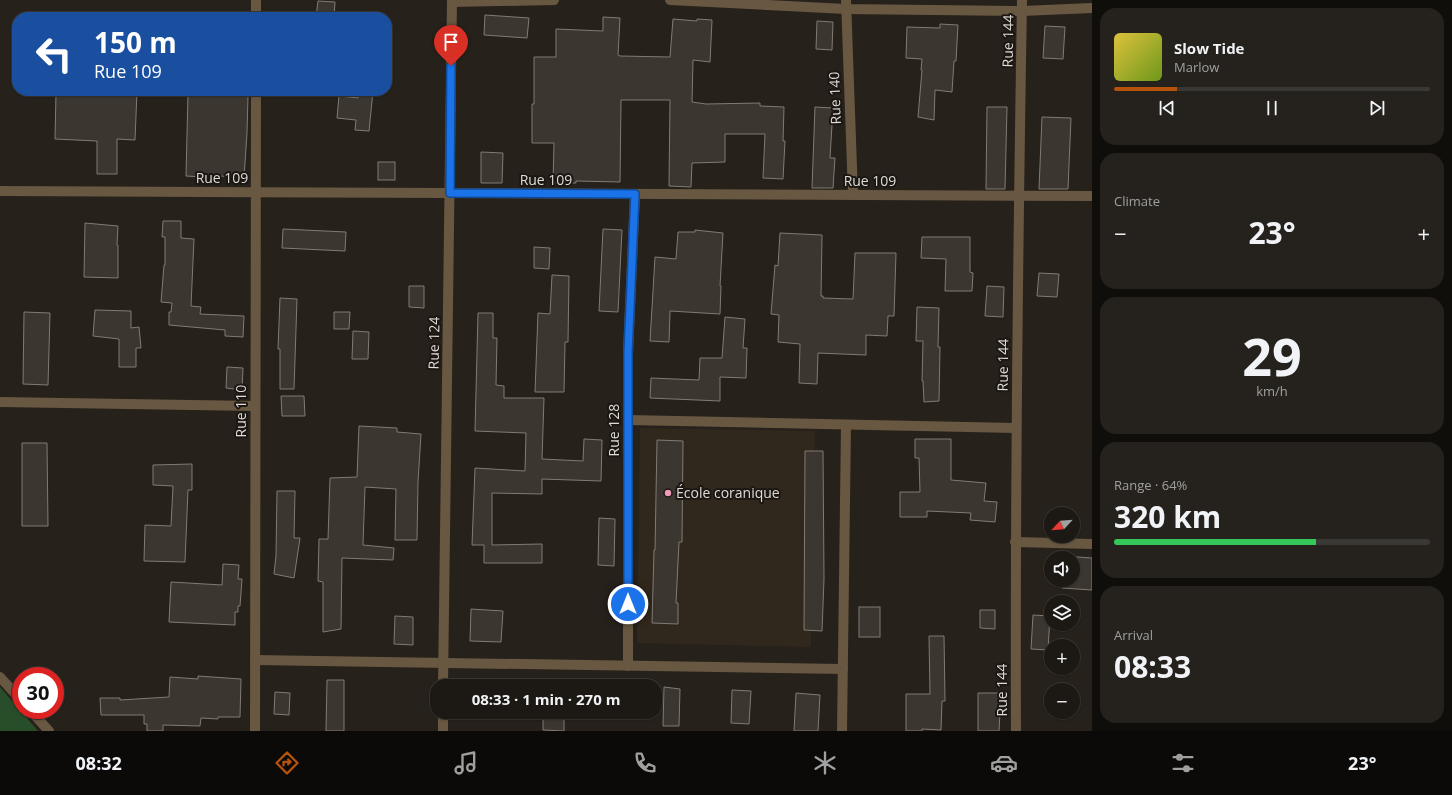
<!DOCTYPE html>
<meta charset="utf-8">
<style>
:root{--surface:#1c1914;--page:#25221d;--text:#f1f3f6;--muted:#a0a0a0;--line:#3a3834;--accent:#b45309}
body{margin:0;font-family:"Open Sans",sans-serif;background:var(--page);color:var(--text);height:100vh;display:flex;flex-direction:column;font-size:15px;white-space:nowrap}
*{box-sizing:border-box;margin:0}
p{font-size:13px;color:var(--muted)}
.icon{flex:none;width:22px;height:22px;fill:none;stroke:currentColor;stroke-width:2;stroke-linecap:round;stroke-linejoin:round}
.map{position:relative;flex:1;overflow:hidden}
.details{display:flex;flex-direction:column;gap:8px;padding:8px;background:#0f0e0b;width:360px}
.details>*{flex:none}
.guide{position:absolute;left:12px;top:12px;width:380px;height:84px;border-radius:16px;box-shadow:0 1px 3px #0004,0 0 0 1px var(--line);background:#1a4fa0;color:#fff;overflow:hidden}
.needle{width:26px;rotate:244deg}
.tools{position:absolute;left:1044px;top:507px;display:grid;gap:8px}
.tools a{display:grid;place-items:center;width:36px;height:36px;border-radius:50%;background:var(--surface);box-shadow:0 1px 3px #0004,0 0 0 1px var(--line);font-size:20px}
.speed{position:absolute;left:12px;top:667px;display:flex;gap:8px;font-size:20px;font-weight:700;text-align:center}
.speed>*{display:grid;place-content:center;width:52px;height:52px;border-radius:50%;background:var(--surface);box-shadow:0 1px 3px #0004,0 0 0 1px var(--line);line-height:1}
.speed .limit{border:6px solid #d22;background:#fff;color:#111}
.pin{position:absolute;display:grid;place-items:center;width:34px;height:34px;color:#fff;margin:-41px -17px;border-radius:50% 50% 50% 0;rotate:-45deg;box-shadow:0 0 4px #0007}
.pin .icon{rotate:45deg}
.me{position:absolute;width:44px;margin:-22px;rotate:0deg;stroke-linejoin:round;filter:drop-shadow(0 0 3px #0008)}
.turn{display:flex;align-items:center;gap:14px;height:84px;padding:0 16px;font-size:18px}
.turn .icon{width:52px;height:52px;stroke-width:2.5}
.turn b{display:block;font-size:28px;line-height:34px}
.big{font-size:30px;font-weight:700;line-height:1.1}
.details .widget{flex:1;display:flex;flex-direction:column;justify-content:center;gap:6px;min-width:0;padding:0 14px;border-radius:16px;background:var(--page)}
.details .dial{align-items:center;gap:0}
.dial b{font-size:52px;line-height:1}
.song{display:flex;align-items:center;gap:12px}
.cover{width:48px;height:48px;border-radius:6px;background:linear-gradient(135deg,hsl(50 70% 55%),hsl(80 70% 35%))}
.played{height:4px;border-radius:2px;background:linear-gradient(90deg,var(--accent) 20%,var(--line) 20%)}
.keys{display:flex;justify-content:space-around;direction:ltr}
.heat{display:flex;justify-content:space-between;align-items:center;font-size:22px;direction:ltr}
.charge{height:6px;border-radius:3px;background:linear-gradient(90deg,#34c759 64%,var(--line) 0)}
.trip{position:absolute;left:430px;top:679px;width:232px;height:40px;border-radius:16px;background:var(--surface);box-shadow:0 1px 3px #0004,0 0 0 1px var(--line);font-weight:700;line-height:40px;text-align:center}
.tabs{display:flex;height:64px;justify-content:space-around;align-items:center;background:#0b0a08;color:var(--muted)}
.tabs .icon{width:28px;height:28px}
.tabs .on{color:var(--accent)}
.tabs b{font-size:18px;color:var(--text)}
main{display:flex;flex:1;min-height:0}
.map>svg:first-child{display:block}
.built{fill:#31281d}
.green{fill:#284e29}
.building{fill:#3c3630;stroke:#817b74}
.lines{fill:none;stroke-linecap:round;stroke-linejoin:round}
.minor{stroke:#685741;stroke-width:10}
.route-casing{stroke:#114b97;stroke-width:10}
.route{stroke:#1a73e8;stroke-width:7}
.poi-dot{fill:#ef9ab8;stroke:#1c1712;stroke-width:1.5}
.labels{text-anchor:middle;stroke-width:4;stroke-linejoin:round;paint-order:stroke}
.street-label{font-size:14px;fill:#dfdbd7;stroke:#1c1712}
.poi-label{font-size:14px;fill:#dfdbd7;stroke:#1c1712;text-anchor:start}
</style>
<main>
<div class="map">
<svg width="1092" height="731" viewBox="0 0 1092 731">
<rect width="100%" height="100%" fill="#26211b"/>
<path class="built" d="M 640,428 L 815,431 L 811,647 L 637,643 Z"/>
<path class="green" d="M 0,687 L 38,731 L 0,731 Z"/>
<g class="building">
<path d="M 318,1 L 335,2 L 334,17 L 316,17 Z"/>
<path d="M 485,15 L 529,18 L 527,38 L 484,35 Z"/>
<path d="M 603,17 L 620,18 L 618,55 L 620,56 L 670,57 L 673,19 L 697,21 L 697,19 L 712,20 L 710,62 L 693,60 L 692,102 L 706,104 L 760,103 L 760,106 L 784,107 L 783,141 L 785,141 L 783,179 L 763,178 L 765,134 L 725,134 L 725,162 L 692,163 L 691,187 L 669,186 L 670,100 L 621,100 L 620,182 L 576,181 L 576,183 L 553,183 L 554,143 L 532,143 L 532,104 L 534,104 L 534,57 L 556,57 L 556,29 L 603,31 Z"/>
<path d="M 817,21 L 833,22 L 832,50 L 816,49 Z"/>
<path d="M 940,24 L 958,25 L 956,61 L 954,61 L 952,92 L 935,90 L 934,120 L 918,117 L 922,70 L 921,70 L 922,59 L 906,58 L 907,27 L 940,28 Z"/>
<path d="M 1045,26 L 1065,27 L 1063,59 L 1043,58 Z"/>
<path d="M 123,91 L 137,91 L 135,140 L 117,139 L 117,174 L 97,174 L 97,141 L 55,139 L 56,93 L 122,96 Z"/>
<path d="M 359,91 L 373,91 L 369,131 L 355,130 L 356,120 L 337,118 L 339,96 L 358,98 Z"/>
<path d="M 188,94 L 248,96 L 247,133 L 244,178 L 221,176 L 221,178 L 186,176 Z"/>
<path d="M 815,107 L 833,108 L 830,158 L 835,158 L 833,188 L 812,188 Z"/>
<path d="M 987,107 L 1007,107 L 1005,189 L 986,189 Z"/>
<path d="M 1042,117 L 1071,118 L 1068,189 L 1039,189 Z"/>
<path d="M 481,152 L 503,153 L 502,183 L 481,183 Z"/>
<rect x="378" y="162" width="17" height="18"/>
<path d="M 163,221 L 181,221 L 181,238 L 194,239 L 191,306 L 201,307 L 200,314 L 244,316 L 243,337 L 225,336 L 225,330 L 169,325 L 169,312 L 171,312 L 172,303 L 161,302 L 164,265 L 165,265 L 165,237 L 162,237 Z"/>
<path d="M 85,223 L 118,226 L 117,245 L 118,245 L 118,278 L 84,277 Z"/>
<path d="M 283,229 L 346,232 L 345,251 L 282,248 Z"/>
<path d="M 603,229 L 622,230 L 618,312 L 599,311 Z"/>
<path d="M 695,230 L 723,233 L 720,286 L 721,286 L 720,314 L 670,311 L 669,342 L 650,341 L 655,257 L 676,259 L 678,232 L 695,232 Z"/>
<path d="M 780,233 L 822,235 L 821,296 L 823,296 L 823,298 L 853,299 L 855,253 L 896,253 L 894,316 L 888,316 L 887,336 L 866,335 L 866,355 L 818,353 L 817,384 L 799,383 L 800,344 L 778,342 L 779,315 L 771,314 L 775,265 L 778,266 Z"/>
<path d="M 922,237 L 970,237 L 970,272 L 973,273 L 972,291 L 945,291 L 946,259 L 921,258 Z"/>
<path d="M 534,247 L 550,248 L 549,269 L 534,268 Z"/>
<path d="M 1039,273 L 1059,274 L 1057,297 L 1037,296 Z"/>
<path d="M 552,275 L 569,276 L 568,342 L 565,342 L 564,392 L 535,392 L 538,313 L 550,314 Z"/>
<path d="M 409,286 L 424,286 L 424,308 L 409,307 Z"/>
<path d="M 987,286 L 1004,287 L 1003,317 L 985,316 Z"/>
<path d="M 280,298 L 297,299 L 294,389 L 280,389 L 280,349 L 278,349 Z"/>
<path d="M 917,307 L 939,308 L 938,347 L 940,347 L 939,401 L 924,402 L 923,381 L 922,381 L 923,341 L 916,341 Z"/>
<path d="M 95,310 L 131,311 L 131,328 L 139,327 L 141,348 L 136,348 L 136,367 L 119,367 L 119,339 L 93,336 Z"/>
<path d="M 24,312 L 50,313 L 48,385 L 23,384 Z"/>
<path d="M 334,312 L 350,312 L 349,329 L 334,329 Z"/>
<path d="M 478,313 L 493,313 L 493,338 L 497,338 L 496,385 L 504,386 L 504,398 L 544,398 L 542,459 L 583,461 L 584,439 L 602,440 L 601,481 L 542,479 L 542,494 L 492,493 L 492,545 L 542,544 L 542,563 L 484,563 L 484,545 L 472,545 L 475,468 L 525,471 L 526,433 L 475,431 Z"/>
<path d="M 725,317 L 745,319 L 743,348 L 747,348 L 746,378 L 720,377 L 720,401 L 650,398 L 651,378 L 699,380 L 700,358 L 722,358 Z"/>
<path d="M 353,331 L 369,332 L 368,359 L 352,359 Z"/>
<path d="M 227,367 L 243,368 L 242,390 L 226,388 Z"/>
<path d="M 281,396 L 304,396 L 305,416 L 282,416 Z"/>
<path d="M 359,426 L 397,428 L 397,432 L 421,434 L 418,482 L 417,540 L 395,540 L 396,489 L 365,487 L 363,545 L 394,548 L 393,560 L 342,558 L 341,629 L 323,632 L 323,582 L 318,581 L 319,539 L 328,539 L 330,478 L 357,477 Z"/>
<path d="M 915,439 L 951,439 L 951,480 L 986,483 L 984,501 L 997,502 L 995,522 L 970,520 L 971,513 L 927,511 L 927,517 L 900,517 L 900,492 L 920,492 L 919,458 L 915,458 Z"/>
<path d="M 657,440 L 683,441 L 682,542 L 679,542 L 676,603 L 678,603 L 678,624 L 652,623 L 654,550 L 655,550 Z"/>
<path d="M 22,443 L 47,443 L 48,526 L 22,526 Z"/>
<path d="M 805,451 L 823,451 L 824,579 L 822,631 L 804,630 Z"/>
<path d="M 192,464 L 192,490 L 188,490 L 185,562 L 144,561 L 145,525 L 171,526 L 173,486 L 153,485 L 153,465 Z"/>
<path d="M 277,491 L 295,491 L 294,538 L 300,538 L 294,578 L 274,574 L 276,556 Z"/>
<path d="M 599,518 L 615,519 L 614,566 L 598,565 Z"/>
<path d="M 1064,556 L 1092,558 L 1092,590 L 1062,588 L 1062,580 L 1073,580 L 1073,558 L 1063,558 Z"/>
<path d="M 223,564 L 239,565 L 238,579 L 242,579 L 240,606 L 238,606 L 238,612 L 235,612 L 235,625 L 169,622 L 171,582 L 222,585 Z"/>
<rect x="859" y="607" width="21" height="30"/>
<path d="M 471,609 L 503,611 L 501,642 L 470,641 Z"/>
<path d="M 980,610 L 995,610 L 995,629 L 980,628 Z"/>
<path d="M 1033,615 L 1050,616 L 1048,650 L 1031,649 Z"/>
<path d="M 395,616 L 413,617 L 413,645 L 394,644 Z"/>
<path d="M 929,636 L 944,636 L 945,701 L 942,701 L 941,730 L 922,729 L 922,731 L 906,731 L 906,694 L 930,694 Z"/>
<path d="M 198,676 L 241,679 L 240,717 L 218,717 L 218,719 L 201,718 L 200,726 L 163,725 L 163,731 L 147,731 L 147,724 L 144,724 L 144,715 L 101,715 L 100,698 L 120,698 L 120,700 L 169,697 L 170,677 L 198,679 Z"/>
<path d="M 327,680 L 344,680 L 344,731 L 326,731 Z"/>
<path d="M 664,687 L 680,689 L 679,726 L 663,726 Z"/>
<path d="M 732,690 L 751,691 L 749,724 L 731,723 Z"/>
<path d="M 275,692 L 290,693 L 289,715 L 274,714 Z"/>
<path d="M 796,693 L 820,695 L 818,731 L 794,731 Z"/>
<path d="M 978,693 L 1001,693 L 999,731 L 978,731 Z"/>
<path d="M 543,712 L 564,712 L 564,731 L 543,730 Z"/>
</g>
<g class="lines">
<g class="minor">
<path d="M 670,0 L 846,9 L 1022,11 L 1092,8"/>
<path d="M 846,0 L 853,195"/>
<path d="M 452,2 L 554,0"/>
<path d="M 256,17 L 256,0"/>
<path d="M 0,191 L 1092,196"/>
<path d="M 0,402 L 255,406"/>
<path d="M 628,420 L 1016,428"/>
<path d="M 1015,542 L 1092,544"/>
<path d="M 255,660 L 843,669"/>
<path d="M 628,666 L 628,353 L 635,194"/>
<path d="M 0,677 L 21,700"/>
<path d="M 443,686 L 452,0"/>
<path d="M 30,710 L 49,731"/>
<path d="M 255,731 L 256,91"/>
<path d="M 443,731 L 443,712"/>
<path d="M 842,731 L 846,425"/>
<path d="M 1016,731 C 1015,487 1018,244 1022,0"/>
</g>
</g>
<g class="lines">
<defs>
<path id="route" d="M 451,66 L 450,193 L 635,194 L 628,353 L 628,604"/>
</defs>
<use href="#route" class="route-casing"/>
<use href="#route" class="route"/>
</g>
<circle class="poi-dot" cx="668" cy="493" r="4"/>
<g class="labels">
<g class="street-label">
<text transform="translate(1008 41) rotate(-89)" y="5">Rue 144</text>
<text transform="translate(835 98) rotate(-92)" y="5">Rue 140</text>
<text x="222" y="183">Rue 109</text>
<text x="546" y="185">Rue 109</text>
<text x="870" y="186">Rue 109</text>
<text transform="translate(434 343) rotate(-89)" y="5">Rue 124</text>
<text transform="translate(1003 365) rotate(-89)" y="5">Rue 144</text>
<text transform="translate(241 411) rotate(-90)" y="5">Rue 110</text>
<text transform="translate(614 430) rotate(-90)" y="5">Rue 128</text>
<text transform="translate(1002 690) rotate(-90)" y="5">Rue 144</text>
</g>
<g class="poi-label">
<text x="676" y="498">École coranique</text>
</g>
</g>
</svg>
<div class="tools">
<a><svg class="needle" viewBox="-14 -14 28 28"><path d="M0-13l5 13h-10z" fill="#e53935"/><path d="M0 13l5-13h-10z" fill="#a0a0a0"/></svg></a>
<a><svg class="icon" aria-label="sound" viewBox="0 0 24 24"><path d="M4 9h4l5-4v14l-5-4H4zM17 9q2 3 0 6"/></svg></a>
<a><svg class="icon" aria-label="layers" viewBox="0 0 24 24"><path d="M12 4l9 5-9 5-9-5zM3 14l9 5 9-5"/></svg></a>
<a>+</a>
<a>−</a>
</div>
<div class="speed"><div class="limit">30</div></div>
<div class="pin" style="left:451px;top:66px;background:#d93025"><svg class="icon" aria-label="arrive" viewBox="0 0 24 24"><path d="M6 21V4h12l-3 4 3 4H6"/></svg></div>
<svg class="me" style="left:628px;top:604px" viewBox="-20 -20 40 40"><circle r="17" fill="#1a73e8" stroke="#fff" stroke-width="3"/><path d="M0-11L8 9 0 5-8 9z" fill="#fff"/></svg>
<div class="trip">08:33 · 1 min · 270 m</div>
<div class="guide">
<div class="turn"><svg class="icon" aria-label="left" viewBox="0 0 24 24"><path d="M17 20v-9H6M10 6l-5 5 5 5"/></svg><div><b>150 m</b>Rue 109</div></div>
</div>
</div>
<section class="details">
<div class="widget">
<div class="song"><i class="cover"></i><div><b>Slow Tide</b><p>Marlow</p></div></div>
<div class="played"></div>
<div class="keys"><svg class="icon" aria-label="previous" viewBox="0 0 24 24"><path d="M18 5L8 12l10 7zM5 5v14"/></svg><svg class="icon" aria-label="pause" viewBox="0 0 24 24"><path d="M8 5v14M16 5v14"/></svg><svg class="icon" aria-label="next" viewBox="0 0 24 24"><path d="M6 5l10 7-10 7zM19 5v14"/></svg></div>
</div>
<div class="widget"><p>Climate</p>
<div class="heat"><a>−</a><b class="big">23°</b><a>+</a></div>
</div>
<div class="widget dial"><b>29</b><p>km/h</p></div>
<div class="widget"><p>Range · 64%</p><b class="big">320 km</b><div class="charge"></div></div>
<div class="widget"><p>Arrival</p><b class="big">08:33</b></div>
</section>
</main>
<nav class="tabs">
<b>08:32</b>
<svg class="icon on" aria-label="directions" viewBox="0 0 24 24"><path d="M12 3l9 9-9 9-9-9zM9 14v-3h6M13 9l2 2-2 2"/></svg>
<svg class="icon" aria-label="music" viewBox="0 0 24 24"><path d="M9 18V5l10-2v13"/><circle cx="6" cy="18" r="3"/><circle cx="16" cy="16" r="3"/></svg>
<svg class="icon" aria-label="phone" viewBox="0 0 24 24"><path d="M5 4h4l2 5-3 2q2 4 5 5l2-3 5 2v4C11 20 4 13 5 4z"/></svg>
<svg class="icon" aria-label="climate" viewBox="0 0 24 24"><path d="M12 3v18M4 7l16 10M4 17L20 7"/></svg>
<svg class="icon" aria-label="car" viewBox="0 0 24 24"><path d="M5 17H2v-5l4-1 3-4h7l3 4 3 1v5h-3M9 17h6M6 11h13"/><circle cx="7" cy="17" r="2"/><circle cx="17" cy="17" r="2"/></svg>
<svg class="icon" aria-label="filters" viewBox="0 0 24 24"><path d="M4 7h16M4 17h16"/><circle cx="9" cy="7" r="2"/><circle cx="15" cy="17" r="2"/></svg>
<b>23°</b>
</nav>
